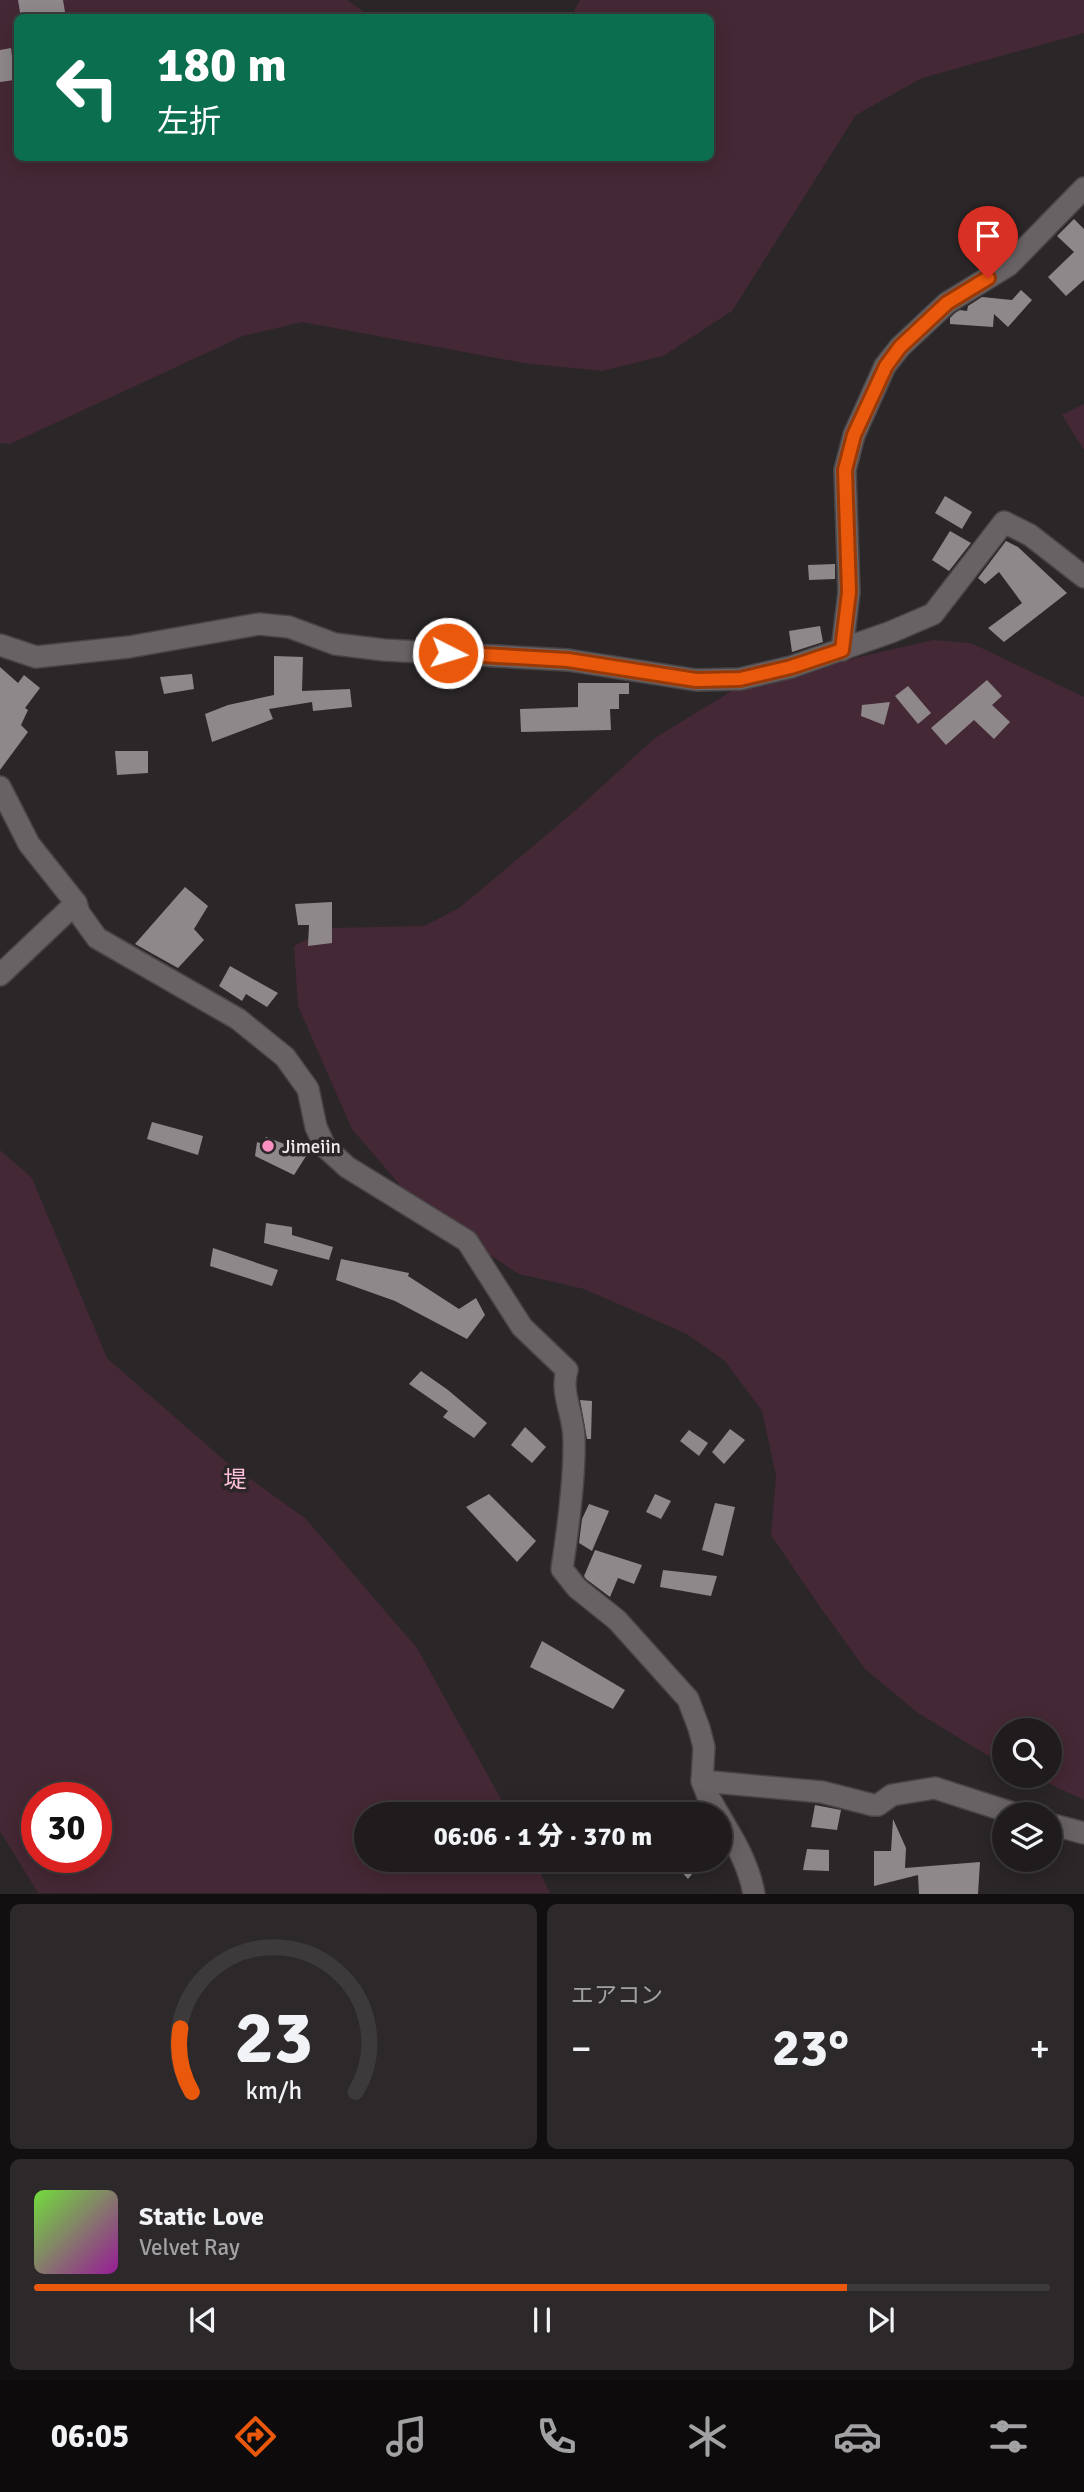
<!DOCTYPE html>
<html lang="ja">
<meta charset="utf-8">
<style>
:root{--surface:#201c1e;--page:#2d292b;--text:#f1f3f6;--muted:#a2a1a4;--line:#3d3a3c;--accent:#ea580c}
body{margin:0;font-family:Signika,"Noto Sans JP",sans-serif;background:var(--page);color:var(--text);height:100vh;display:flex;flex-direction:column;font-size:26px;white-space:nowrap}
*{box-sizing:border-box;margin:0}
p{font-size:23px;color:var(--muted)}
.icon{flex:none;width:38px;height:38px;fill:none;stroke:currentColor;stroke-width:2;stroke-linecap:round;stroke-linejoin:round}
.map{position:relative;height:1894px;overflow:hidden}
.side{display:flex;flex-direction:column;gap:10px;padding:10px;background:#120f10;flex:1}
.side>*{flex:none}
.top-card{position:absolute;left:14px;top:14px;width:700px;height:147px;border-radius:10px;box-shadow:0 4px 18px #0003,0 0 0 2px var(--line);background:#0b6e4f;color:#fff;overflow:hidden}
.fabs{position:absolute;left:992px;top:1718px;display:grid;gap:14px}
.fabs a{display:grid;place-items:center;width:70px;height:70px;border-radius:50%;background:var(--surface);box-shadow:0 4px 18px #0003,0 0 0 2px var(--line);font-size:35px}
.speed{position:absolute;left:21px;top:1782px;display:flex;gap:14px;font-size:35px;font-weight:700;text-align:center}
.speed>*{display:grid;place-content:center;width:91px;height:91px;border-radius:50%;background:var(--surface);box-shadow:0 4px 18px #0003,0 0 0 2px var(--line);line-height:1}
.speed .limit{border:10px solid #d22;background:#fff;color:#111}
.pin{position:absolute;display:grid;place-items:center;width:60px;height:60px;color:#fff;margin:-72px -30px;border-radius:50% 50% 50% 0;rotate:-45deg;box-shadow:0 0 7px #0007}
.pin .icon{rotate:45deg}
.me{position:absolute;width:77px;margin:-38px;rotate:95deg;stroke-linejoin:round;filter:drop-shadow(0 0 5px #0008)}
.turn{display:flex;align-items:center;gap:24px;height:147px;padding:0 28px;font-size:32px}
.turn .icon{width:91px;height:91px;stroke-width:2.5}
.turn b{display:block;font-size:49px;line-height:60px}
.big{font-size:52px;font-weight:800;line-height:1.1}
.side .tile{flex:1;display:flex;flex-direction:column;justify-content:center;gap:10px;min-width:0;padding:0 24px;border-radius:10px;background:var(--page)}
.side .dial{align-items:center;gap:0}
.dial svg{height:182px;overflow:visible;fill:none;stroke:var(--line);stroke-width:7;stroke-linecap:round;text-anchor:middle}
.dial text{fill:var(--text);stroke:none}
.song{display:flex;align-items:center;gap:21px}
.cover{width:84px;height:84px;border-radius:10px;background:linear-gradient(135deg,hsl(100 70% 55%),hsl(300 70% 35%))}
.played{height:7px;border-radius:4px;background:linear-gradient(90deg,var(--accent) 80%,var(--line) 80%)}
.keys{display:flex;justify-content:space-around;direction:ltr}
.heat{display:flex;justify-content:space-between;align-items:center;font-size:38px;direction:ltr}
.side .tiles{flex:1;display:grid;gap:10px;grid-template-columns:1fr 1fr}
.tile:last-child{grid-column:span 2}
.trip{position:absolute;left:354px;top:1802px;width:378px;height:70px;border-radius:35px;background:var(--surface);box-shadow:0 4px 18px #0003,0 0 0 2px var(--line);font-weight:800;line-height:70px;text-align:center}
.menu{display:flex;height:112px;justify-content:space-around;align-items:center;background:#0d0b0c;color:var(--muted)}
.menu .icon{width:49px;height:49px}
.menu .selected{color:var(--accent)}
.menu b{font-size:32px;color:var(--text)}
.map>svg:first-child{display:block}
.green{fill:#452835;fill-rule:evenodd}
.building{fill:#8e888a}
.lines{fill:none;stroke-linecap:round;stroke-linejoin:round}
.minor-casing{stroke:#484446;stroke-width:24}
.minor{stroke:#686264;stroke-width:21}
.route-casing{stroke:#983908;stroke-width:18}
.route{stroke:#ea580c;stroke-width:12}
.poi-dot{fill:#fc8fc2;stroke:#2b2628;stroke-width:2.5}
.labels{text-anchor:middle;stroke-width:7;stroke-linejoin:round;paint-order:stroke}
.poi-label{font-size:19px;fill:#eeeaec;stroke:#2b2628;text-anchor:start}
.quarter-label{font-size:23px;fill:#ffc0db;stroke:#2b2628}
</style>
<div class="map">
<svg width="1084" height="1894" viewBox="0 0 1084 1894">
<rect width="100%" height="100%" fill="#2b2628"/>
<g class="green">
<path d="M 0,0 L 347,0 L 371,17 L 18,18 L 18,158 L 710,158 L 710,18 L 571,17 L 580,0 L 1084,0 L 1084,33 L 922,78 L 856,115 L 732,311 L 663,356 L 602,371 L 524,363 L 302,322 L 243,336 L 10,444 L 0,443 Z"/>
<path d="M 1084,404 L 1084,450 L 1062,415 Z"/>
<path d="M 933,640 L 971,643 L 1084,697 L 1084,1800 L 1033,1776 L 1050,1776 L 1050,1731 L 1004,1731 L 1004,1763 L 987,1755 L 918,1713 L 865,1669 L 818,1604 L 771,1535 L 776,1476 L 762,1411 L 725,1361 L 687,1334 L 584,1289 L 519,1274 L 421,1210 L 352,1129 L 298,1006 L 294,946 L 329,928 L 424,926 L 459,908 L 576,810 L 655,738 L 743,684 Z"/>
<path d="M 0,1150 L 32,1178 L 107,1358 L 224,1460 L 306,1519 L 417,1648 L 510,1815 L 366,1815 L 366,1860 L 534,1860 L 550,1893 L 38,1893 L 0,1831 ZM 37,1797 L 96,1797 L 96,1857 L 37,1857 Z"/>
</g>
<g class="building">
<path d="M 18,0 L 63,0 L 66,18 L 21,18 Z"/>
<path d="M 11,48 L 15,80 L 0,82 L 0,50 Z"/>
<path d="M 1074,219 L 1084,229 L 1084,280 L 1066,296 L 1048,277 L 1074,252 L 1057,236 Z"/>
<path d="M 1021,290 L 1032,300 L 1008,327 L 994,314 L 993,327 L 950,324 L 950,318 L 955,313 L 960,310 L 967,311 L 968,306 L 982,297 L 1012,300 Z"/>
<path d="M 945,496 L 972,512 L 962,529 L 935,513 Z"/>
<path d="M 950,531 L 971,543 L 949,571 L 932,560 Z"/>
<path d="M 1006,541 L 1018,547 L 1067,593 L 1004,642 L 988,628 L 1022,603 L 999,572 L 985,584 L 978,578 Z"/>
<path d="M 835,564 L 835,579 L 809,580 L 808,565 Z"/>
<path d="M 820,626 L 823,642 L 792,652 L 789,631 Z"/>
<path d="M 274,656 L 303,657 L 302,691 L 350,689 L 352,707 L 313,711 L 312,702 L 269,709 L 273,719 L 212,742 L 205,714 L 228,705 L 274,695 Z"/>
<path d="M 0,667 L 18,683 L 24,675 L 40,688 L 25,708 L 28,710 L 21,725 L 28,732 L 0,770 Z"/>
<path d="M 192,674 L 194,689 L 164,694 L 160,677 Z"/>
<path d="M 987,680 L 1002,696 L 992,705 L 1010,722 L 994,739 L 974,720 L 946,745 L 931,728 Z"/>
<path d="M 578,683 L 629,683 L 629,694 L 619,694 L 619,709 L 610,709 L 611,730 L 521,732 L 520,709 L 578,707 Z"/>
<path d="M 908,686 L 931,713 L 918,724 L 895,696 Z"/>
<path d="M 890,702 L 884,725 L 861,716 L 862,705 Z"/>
<path d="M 115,751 L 148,751 L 148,773 L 117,775 Z"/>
<path d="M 185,887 L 208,906 L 194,929 L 204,940 L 178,968 L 135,944 Z"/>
<path d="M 332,902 L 332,943 L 308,946 L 309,925 L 298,925 L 295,904 Z"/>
<path d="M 230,966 L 278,993 L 267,1007 L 246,994 L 242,1001 L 219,986 Z"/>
<path d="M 152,1122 L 203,1136 L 198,1155 L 147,1139 Z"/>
<path d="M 266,1137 L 308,1153 L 294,1175 L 255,1156 L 257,1142 L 263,1144 Z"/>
<path d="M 266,1223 L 292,1227 L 292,1235 L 333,1247 L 329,1260 L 264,1243 Z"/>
<path d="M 213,1248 L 278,1270 L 272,1286 L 210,1266 Z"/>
<path d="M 341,1259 L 409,1273 L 408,1276 L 459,1309 L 476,1298 L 485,1315 L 467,1339 L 395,1301 L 336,1280 Z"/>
<path d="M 421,1371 L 448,1390 L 487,1423 L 474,1438 L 443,1417 L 448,1411 L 409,1384 Z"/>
<path d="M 580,1400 L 592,1401 L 591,1439 L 587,1439 Z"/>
<path d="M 525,1427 L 546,1447 L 532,1463 L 511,1445 Z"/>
<path d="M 730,1429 L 745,1440 L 724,1464 L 712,1452 Z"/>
<path d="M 689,1430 L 708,1443 L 699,1456 L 680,1441 Z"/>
<path d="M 489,1494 L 536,1541 L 517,1562 L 466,1507 Z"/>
<path d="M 655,1494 L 671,1501 L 661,1519 L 646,1512 Z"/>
<path d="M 715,1503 L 735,1507 L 723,1556 L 702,1550 Z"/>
<path d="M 589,1504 L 609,1511 L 592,1551 L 579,1543 L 582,1519 Z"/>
<path d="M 595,1550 L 642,1565 L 634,1584 L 618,1578 L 610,1597 L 586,1579 L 584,1576 Z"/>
<path d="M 663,1570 L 717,1576 L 711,1596 L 660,1587 Z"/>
<path d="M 542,1641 L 625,1690 L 613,1709 L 530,1667 Z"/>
<path d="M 815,1805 L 841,1810 L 837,1830 L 811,1827 Z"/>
<path d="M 893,1819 L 906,1848 L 905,1868 L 980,1862 L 978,1894 L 919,1894 L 918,1875 L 874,1886 L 874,1851 L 891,1851 Z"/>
<path d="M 807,1849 L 829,1850 L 829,1871 L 803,1870 Z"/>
<path d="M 671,1860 L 691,1860 L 697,1868 L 688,1879 Z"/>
</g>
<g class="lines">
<defs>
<g id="minor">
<path d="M 0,645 L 36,657 L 129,647 L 259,624 L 289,627 L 335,644 L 384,650 L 568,660 L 696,680 L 740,679 L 791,667 L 891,632 L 933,614 L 1004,522 L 1030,535 L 1084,577"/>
<path d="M 842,650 L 849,592 L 845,470 L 854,435 L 885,366 L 900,347 L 947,303 L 1009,265 L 1084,188"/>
<path d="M 0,787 L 29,844 L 76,903 L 79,913 L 97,938 L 238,1019 L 285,1057 L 308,1089 L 316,1127 L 325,1147 L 347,1167 L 467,1241 L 522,1327 L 567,1370 C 560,1393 574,1415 574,1439 C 575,1478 568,1529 562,1569 L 577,1588 L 617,1620 L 688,1699 L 699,1728 L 704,1747 L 702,1781 L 707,1794 L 719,1815"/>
<path d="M 0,975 L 76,903"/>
<path d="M 702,1781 L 822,1792 L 873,1805 L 878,1805 L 892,1795 L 935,1788 L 1019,1815"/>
<path d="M 719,1815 C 734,1840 749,1865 754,1894"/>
<path d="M 1050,1824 L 1084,1833"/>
</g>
</defs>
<use href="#minor" class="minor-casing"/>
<use href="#minor" class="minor"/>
</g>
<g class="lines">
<defs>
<path id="route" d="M 448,653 L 568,660 L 696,680 L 740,679 L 791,667 L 842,650 L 849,592 L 845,470 L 854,435 L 886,366 L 900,347 L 947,303 L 988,278"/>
</defs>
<use href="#route" class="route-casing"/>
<use href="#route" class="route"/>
</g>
<circle class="poi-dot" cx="268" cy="1146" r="7"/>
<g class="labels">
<g class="poi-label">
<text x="282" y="1153">Jimeiin</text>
</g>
<g class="quarter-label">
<text x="235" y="1487">堤</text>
</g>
</g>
</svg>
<div class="fabs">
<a><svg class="icon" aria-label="search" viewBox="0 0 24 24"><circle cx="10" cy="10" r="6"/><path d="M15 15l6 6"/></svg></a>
<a><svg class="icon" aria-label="layers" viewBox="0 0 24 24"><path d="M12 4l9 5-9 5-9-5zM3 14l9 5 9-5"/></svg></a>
</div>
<div class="speed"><div class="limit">30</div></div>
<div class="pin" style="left:988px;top:278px;background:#d93025"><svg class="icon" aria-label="arrive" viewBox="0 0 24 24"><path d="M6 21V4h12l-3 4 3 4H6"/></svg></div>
<svg class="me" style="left:448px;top:653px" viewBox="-20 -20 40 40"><circle r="17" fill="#ea580c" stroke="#fff" stroke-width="3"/><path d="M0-11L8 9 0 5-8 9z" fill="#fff"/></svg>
<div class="trip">06:06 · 1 分 · 370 m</div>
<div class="top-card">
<div class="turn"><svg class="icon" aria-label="left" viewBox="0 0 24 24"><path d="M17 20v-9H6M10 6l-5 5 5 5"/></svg><div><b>180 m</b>左折</div></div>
</div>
</div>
<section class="side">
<div class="tiles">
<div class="tile dial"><svg viewBox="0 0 100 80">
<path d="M14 69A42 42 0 1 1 86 69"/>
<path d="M14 69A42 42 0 0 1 9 41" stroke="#ea580c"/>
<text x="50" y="56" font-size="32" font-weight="700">23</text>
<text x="50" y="72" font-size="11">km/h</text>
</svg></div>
<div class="tile"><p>エアコン</p>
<div class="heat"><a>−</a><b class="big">23°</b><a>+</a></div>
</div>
<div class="tile">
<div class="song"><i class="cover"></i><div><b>Static Love</b><p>Velvet Ray</p></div></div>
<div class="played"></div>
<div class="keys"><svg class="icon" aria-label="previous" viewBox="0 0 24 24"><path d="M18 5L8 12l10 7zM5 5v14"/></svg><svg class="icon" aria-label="pause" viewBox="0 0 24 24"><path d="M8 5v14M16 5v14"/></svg><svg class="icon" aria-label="next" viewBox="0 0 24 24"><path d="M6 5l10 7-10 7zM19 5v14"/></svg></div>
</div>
</div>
</section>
<nav class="menu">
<b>06:05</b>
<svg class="icon selected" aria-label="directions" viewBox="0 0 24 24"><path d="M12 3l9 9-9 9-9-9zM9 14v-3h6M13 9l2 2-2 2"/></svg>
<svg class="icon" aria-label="music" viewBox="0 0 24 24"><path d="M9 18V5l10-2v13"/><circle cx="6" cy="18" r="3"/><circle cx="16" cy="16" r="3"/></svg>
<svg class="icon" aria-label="phone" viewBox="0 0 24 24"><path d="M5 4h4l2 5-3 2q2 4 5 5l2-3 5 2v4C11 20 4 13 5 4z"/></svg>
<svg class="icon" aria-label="climate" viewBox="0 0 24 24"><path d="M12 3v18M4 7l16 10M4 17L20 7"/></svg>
<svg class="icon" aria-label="car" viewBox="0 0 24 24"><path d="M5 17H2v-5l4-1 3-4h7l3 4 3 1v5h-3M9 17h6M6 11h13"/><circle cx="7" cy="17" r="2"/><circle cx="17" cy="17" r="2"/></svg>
<svg class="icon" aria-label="filters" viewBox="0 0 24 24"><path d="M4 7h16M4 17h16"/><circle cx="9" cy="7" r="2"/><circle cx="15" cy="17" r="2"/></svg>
</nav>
